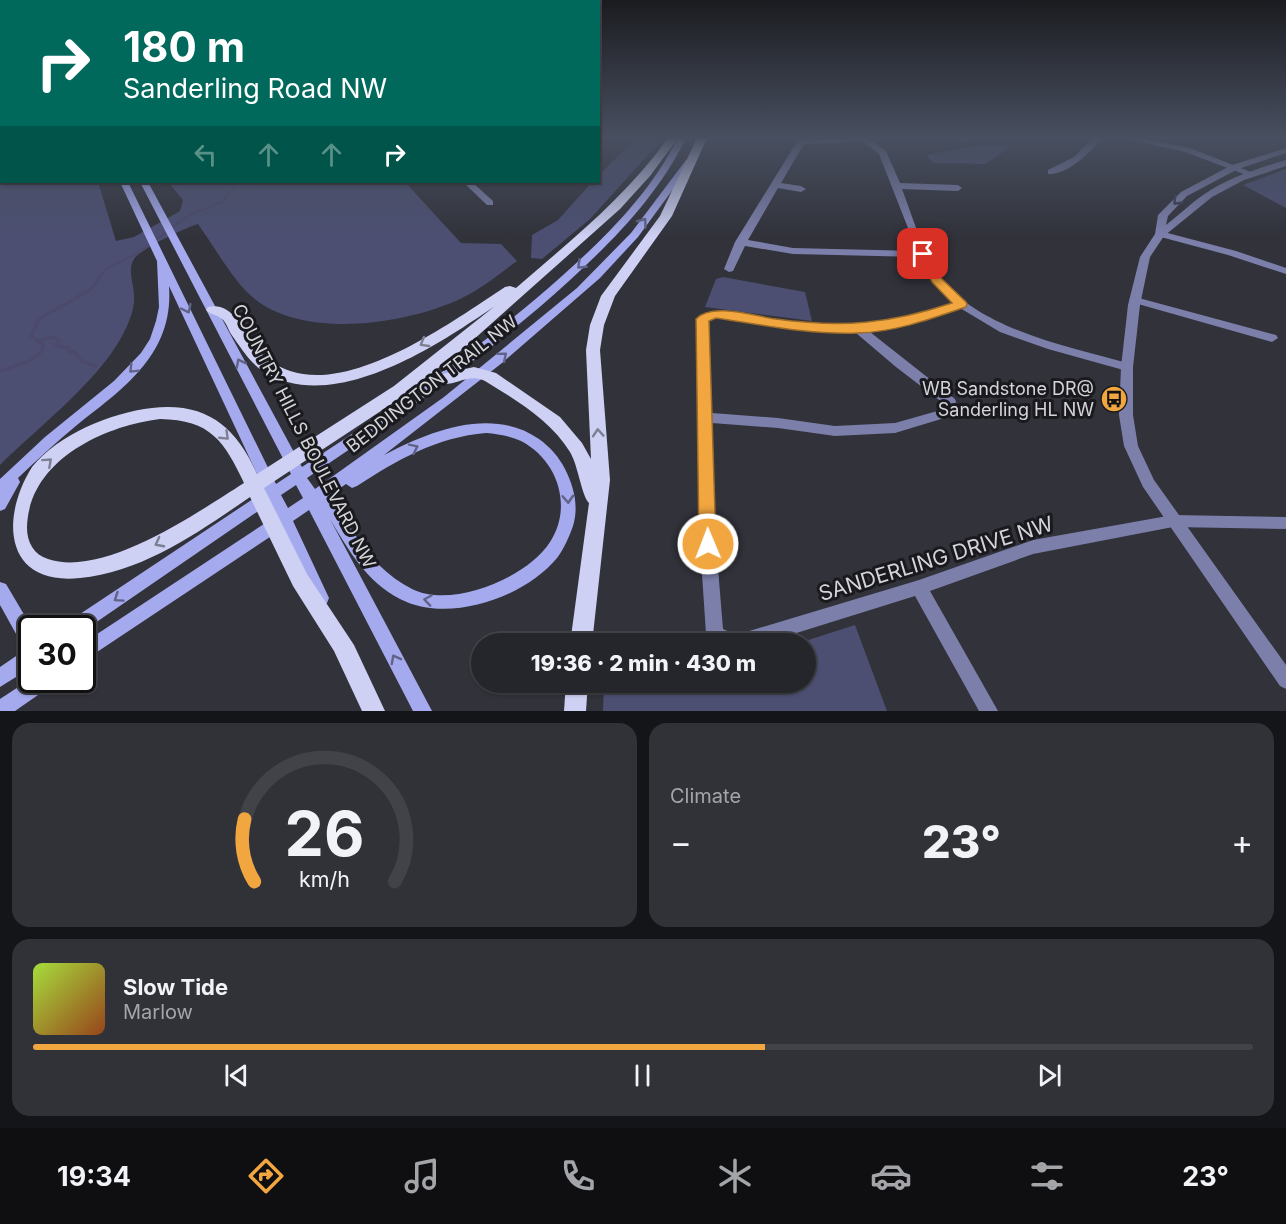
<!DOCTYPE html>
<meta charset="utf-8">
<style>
:root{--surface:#25262c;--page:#313238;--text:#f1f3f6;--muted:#a3a5a9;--line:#424348;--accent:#f1a63f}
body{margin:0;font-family:Inter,sans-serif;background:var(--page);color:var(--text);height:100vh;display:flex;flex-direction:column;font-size:22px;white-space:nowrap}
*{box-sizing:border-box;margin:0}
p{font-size:20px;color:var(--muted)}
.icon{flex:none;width:33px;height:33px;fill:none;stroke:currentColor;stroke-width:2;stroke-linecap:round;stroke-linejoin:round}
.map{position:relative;height:711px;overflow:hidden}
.drawer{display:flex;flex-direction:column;gap:12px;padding:12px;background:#141518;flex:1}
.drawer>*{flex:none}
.guide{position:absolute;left:0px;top:0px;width:600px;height:183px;box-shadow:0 2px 4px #0004,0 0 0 2px var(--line);background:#00695c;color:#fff;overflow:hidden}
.speed{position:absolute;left:18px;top:615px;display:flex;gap:12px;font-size:30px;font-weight:700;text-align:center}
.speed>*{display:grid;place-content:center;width:78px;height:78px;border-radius:50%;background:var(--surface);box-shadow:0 2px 4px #0004,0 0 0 2px var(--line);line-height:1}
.speed .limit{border:3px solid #111;border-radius:9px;background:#fff;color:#111}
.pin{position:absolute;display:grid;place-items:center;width:51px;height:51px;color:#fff;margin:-26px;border-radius:12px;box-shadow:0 3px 9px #0006}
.me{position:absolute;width:66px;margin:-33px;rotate:359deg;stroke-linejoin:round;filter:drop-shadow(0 0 4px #0008)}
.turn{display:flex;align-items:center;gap:21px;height:126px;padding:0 24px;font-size:27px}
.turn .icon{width:78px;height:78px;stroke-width:2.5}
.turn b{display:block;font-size:42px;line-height:51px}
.lanes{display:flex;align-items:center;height:57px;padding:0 24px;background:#0003;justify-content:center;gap:30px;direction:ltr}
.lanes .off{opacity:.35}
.big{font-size:45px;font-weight:800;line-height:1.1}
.drawer .widget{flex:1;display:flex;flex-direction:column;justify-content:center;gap:9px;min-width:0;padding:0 21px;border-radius:18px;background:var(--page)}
.drawer .dial{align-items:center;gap:0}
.dial svg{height:156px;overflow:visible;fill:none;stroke:var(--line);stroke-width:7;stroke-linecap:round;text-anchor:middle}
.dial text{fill:var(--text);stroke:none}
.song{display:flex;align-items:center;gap:18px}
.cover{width:72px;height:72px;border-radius:9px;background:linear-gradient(135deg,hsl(80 70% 55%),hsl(20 70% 35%))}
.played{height:6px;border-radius:3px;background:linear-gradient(90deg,var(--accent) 60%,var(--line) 60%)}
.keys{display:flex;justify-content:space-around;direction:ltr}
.heat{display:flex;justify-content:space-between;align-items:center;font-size:33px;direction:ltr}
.drawer .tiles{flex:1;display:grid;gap:12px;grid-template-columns:1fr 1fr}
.widget:last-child{grid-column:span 2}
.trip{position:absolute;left:471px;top:633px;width:345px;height:60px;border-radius:30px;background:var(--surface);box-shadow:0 2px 4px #0004,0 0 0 2px var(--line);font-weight:800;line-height:60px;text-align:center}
.dock{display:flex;height:96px;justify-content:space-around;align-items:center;background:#0f0f12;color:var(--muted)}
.dock .icon{width:42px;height:42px}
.dock .on{color:var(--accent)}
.dock b{font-size:27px;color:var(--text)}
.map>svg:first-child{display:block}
.green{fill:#4c4f72}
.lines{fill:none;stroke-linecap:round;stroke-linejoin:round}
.stream-far1{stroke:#4c496a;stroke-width:2}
.stream{stroke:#4c496a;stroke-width:3}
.minor{fill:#7c7faa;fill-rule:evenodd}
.tertiary{fill:#7c7faa;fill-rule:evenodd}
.secondary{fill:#a5aaee;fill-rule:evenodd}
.primary{fill:#ced1f4;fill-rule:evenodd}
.oneway{stroke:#3c3d4f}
.oneway2{stroke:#606286}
.oneway3{stroke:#7d7f94}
.route{fill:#f1a63f;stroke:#9d6c29;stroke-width:1.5}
.labels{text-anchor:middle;stroke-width:6;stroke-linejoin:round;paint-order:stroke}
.street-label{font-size:18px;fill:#d4d5da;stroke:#1a1a1e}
.poi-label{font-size:18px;fill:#d4d5da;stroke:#1a1a1e;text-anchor:end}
.near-street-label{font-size:21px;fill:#d4d5da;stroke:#1a1a1e}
</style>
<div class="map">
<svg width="1286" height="711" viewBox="0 0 1286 711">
<rect width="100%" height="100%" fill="#31323a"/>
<g class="green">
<path d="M 0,138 L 2,182 L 98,182 L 116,241 L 134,237 L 180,211 L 183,200 L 168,182 L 405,182 L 461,243 L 501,244 L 517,261 C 498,275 481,289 460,299 C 406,324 312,338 260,303 C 236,287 216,249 198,224 C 185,228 142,248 134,259 C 127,270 134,284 134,295 C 135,306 131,317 127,326 C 105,377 39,426 0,465 Z"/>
<path d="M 636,138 L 663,138 L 590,219 L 542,259 L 531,258 L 532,235 L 558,220 L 592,182 L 598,182 L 599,175 Z"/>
<path d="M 979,145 L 1012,146 L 985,164 L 933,163 L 926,155 Z"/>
<path d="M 1286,169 L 1286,208 L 1243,185 Z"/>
<path d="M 723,277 L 805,292 L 812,321 L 705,307 L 716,279 Z"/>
<path d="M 855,625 L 887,711 L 603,711 L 604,683 L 806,682 L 806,644 L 799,643 Z"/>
</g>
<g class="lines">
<path class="stream-far1" d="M 97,280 L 107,268 L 138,253 L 189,215 L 222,202 L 238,182"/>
<g class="stream">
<path d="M 37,341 L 53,337 L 59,340 L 56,346 L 70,348 L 68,352 L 74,352 L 83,362 L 96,366"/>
<path d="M 0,371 L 29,361 L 42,351 L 43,344 L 31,336 L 39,319 L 90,290 L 99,279"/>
</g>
<g class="minor">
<path d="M 868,138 L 886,151 L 900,183 L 958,185 L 962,188 L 958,191 L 902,189 C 912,215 924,256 941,278 C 980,330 1071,347 1131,364 L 1133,367 L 1127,371 L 1048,349 L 1000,332 L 960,308 L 910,324 L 870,332 L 955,399 L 956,402 L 951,416 L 895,433 L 835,436 L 778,428 L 712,423 L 716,544 L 723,629 L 736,635 L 919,580 L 1033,540 L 1173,515 L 1286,517 L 1286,529 L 1173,527 L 1033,554 L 930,591 L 998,711 L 979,711 L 915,596 L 761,644 L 717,644 L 709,640 L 706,634 L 700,544 L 697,319 C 712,303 752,316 772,319 C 805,323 840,328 873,324 C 901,321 927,311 953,303 L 932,281 L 919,257 L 793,254 L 745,246 L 733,271 L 729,272 L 724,269 L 735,242 L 798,140 ZM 861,140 L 879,154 L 917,251 L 793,248 L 748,240 L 778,188 L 801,192 L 806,189 L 801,186 L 781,183 L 804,144 L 841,143 ZM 716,318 L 804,330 L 856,333 L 896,367 L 943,403 L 941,410 L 895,423 L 835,426 L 778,418 L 712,413 L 709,321 Z"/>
<path d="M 958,138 L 966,138 L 967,140 L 963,142 Z"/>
<path d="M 1093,138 L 1101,138 C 1091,153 1067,175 1048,174 L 1048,170 L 1074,157 Z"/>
<path d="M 1123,138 L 1139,138 L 1190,148 L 1256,174 L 1249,176 L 1185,152 Z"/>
<path d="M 463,182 L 472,182 L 493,201 L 493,205 L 487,205 Z"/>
<path d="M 1160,231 L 1236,251 L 1286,268 L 1286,274 L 1228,255 L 1157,236 L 1155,234 Z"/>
<path d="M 1135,297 L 1276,335 L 1278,338 L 1272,342 L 1131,302 L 1129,300 L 1131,298 Z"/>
</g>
<path class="tertiary" d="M 1286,148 L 1286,153 L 1238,169 L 1187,196 L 1168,216 L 1166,225 C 1179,215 1190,204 1203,195 C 1227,178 1258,168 1286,160 L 1286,166 L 1244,180 L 1212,197 L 1164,236 L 1150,257 L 1140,305 L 1133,367 L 1133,415 L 1138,446 L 1154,480 L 1286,665 L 1286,689 L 1280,686 L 1143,487 L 1124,446 L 1119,415 L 1121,367 L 1128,305 L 1140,257 L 1155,234 L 1158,215 L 1181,192 L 1232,165 Z"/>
<g class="secondary">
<path d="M 678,138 L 686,138 C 658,195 615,239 569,281 C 488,355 398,417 307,478 L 315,489 L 444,397 L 577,288 L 631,233 L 686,160 L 692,160 L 693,162 L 638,237 L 600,278 L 502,363 L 384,455 C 429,431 492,406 539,439 C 550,447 559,457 565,469 C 574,487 579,506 573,526 C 569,537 564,549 557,558 C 524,598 448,624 400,599 C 366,581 349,551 330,519 L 432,711 L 413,711 L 309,510 L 293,521 L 329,598 L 327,603 L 321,606 L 315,603 L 282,529 L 82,662 L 82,644 L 276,516 L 270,503 L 82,632 L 82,628 L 66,628 L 68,622 L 265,491 L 169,286 C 174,354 124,388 77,425 C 56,442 37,460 18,478 L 20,482 L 5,509 L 0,511 L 0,479 L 45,437 L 114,381 L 141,353 L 150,339 L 156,321 L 159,307 L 157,261 L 120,182 L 128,182 L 276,484 L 291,474 L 140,182 L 148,182 L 302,467 C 392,408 482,348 562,276 C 607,236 650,193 678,138 ZM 486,433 C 498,434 510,436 521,441 C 558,460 573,507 550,542 C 527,578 452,609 412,589 C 388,577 368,556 354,533 C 345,520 340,506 327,497 L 346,484 L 352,488 L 357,486 C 397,460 437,437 486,433 ZM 296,485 L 303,498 L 288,508 L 281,495 Z"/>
<path d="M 0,582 L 6,584 L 32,628 L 32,667 L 0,687 L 0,667 L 25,650 L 0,605 Z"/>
<path d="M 32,678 L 54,680 L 51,686 L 15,711 L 0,711 L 0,699 Z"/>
</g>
<g class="primary">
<path d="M 668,138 L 678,138 L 650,176 L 620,209 L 463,349 L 390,405 L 264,488 L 307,574 L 354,645 L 385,711 L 362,711 L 334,651 L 293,586 L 250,497 C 199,532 143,572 80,578 C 4,586 0,518 32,467 C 59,434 110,413 152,408 C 207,402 236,427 257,474 L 394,386 L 495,306 C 438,345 334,415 264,372 C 250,363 241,348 231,334 C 228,329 226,322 222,319 C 217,314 210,315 206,310 L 208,307 C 235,300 247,339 263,355 C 274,365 288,372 303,374 C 366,384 455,320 505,287 L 510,286 L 516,288 C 570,241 626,197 668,138 ZM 160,419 C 211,420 224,441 244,483 C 198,512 104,578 48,559 C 34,555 27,542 27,528 C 28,461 103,426 160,419 Z"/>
<path d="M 697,138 L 707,138 L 672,216 L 615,296 L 604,325 L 600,350 L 610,480 L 592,644 L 570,644 L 589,503 C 582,497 578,465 570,452 C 551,421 516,400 485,381 C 468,372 454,388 438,383 L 435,379 L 438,375 L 474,367 L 496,373 L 560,417 L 582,443 L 591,459 L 586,350 L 590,325 L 601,296 L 660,216 Z"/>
<path d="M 566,682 L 588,682 L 586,711 L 564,711 Z"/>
</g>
</g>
<defs><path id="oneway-chevron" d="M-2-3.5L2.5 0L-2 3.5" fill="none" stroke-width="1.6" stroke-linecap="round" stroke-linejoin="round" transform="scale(1.5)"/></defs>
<use class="oneway" href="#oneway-chevron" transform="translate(1177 201) rotate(134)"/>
<g class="oneway2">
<use href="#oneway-chevron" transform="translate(643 222) rotate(-53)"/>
<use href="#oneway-chevron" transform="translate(581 265) rotate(136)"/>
<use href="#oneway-chevron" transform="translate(187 309) rotate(65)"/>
<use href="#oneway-chevron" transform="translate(503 356) rotate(-40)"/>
<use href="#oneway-chevron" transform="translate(240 363) rotate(-117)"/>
<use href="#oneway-chevron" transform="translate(133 369) rotate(135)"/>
<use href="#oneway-chevron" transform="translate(414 448) rotate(-26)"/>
<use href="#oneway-chevron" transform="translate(568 499) rotate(87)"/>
<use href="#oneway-chevron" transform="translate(118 598) rotate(146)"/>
<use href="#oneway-chevron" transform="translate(428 600) rotate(-172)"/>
<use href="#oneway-chevron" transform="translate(395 659) rotate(-118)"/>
</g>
<g class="oneway3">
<use href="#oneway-chevron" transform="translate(424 343) rotate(149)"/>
<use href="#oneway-chevron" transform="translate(598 433) rotate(-94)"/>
<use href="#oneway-chevron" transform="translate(225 436) rotate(44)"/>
<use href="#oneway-chevron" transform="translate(48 462) rotate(-42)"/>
<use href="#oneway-chevron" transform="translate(159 543) rotate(152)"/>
</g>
<linearGradient id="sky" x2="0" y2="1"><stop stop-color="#1b1c20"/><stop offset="0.58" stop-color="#484f60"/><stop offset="1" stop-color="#484f60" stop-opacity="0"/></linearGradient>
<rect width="1286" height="237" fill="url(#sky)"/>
<path class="route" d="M 923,251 L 929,254 L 941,278 L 966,302 L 967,304 L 966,307 C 931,319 895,332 858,333 C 811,335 763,325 716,318 L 709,321 L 716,544 L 714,549 L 708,552 L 701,549 L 699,544 L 696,319 C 711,302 755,316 776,319 C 842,328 889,324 952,303 L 932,282 L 918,254 Z"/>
<defs>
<symbol id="bus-disc" viewBox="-11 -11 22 22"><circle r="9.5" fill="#f1a63f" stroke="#1a1a1e"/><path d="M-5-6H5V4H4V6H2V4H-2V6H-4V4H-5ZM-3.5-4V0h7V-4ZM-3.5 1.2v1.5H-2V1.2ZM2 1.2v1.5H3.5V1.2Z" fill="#111"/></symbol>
</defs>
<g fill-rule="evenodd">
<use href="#bus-disc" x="1099" y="384" width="30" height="30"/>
</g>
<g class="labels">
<g class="street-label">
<text transform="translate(432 384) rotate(-38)" y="6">BEDDINGTON TRAIL NW</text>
<text transform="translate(304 436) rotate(63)" y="6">COUNTRY HILLS BOULEVARD NW</text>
</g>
<g class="poi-label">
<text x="1094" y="395">WB Sandstone DR@<tspan x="1094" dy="21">Sanderling HL NW</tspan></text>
</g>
<g class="near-street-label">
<text transform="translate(936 559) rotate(-17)" y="7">SANDERLING DRIVE NW</text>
</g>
</g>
</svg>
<div class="speed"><div class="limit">30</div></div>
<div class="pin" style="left:923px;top:254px;background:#d93025"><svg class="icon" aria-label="arrive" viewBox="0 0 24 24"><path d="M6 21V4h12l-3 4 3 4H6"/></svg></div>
<svg class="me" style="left:708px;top:544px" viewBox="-20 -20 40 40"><circle r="17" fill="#f1a63f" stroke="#fff" stroke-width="3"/><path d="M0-11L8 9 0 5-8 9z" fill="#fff"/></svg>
<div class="trip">19:36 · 2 min · 430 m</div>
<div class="guide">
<div class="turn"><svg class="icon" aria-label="right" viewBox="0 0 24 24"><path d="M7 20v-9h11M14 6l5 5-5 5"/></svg><div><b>180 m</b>Sanderling Road NW</div></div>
<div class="lanes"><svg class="icon off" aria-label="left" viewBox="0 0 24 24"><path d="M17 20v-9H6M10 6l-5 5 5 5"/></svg><svg class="icon off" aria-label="ahead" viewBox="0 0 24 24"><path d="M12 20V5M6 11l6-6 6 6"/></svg><svg class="icon off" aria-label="ahead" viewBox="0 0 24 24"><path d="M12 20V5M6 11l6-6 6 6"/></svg><svg class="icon" aria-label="right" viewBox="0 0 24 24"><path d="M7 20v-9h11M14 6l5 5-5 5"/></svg></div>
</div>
</div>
<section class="drawer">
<div class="tiles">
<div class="widget dial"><svg viewBox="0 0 100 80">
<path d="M14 69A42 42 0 1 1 86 69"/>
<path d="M14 69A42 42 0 0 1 9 37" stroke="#f1a63f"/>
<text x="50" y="56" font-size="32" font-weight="700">26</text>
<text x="50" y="72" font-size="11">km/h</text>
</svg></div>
<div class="widget"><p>Climate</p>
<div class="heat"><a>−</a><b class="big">23°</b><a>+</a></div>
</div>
<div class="widget">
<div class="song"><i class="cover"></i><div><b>Slow Tide</b><p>Marlow</p></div></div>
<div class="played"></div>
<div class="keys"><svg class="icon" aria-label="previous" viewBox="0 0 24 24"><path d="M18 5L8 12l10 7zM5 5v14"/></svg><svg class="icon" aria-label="pause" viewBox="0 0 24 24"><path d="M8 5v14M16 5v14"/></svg><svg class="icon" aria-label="next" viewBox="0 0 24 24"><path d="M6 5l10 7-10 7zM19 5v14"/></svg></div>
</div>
</div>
</section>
<nav class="dock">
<b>19:34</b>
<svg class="icon on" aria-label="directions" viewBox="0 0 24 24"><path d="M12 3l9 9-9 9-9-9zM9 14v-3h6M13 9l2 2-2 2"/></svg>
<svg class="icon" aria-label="music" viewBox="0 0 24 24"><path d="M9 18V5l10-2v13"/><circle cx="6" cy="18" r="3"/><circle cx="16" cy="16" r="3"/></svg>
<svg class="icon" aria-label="phone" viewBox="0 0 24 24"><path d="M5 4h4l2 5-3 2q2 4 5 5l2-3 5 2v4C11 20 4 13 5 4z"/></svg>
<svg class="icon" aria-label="climate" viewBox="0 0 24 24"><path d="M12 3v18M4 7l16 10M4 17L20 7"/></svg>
<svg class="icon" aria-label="car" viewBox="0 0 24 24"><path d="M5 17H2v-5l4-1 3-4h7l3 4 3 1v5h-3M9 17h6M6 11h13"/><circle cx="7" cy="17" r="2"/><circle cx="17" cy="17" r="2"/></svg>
<svg class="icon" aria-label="filters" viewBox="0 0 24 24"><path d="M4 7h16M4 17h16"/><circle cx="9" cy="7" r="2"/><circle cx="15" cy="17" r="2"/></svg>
<b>23°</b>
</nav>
